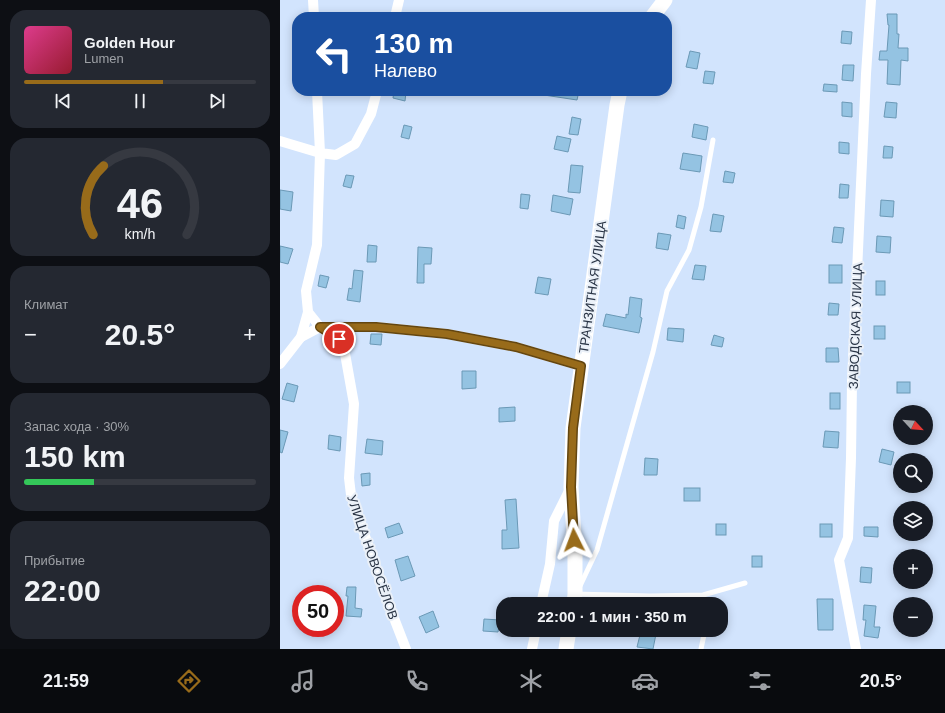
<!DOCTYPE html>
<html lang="ru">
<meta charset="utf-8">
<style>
:root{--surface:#171b24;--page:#242831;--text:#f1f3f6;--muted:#9ea1a6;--line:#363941;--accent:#986b1a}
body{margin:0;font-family:Arial,sans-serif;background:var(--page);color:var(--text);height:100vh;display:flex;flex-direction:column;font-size:15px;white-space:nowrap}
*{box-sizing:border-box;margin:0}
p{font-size:13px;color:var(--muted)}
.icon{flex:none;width:22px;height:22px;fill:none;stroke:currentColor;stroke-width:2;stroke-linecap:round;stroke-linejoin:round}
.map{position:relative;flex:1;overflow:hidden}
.sheet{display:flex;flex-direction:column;gap:10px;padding:10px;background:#0d0f14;width:280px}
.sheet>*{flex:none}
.guide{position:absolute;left:12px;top:12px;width:380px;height:84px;border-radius:16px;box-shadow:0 2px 10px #0003;background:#1a4fa0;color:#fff;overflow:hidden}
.needle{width:26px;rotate:116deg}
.controls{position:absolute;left:613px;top:405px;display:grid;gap:8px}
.controls a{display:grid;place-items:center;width:40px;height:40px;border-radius:50%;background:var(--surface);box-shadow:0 2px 10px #0003;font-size:20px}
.speed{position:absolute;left:12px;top:585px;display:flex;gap:8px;font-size:20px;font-weight:700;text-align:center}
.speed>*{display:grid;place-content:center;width:52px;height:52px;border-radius:50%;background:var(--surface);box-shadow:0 2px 10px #0003;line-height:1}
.speed .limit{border:6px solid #d22;background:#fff;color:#111}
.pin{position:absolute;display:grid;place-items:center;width:34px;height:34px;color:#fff;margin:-17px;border:2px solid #fff;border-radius:50%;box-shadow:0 1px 4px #0007}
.me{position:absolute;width:44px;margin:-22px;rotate:357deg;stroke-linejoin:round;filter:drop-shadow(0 0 3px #0008)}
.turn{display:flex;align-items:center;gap:14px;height:84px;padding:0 16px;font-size:18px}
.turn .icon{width:52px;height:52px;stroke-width:2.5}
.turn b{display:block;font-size:28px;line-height:34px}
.big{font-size:30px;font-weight:800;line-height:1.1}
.sheet .card{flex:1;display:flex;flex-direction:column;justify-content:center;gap:6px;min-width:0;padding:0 14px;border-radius:16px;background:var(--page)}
.sheet .dial{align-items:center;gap:0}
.dial svg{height:104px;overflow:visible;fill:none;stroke:var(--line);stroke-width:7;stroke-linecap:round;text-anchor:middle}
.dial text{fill:var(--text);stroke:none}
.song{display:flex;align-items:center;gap:12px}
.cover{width:48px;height:48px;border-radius:6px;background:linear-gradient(135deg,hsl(330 70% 55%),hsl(350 70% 35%))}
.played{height:4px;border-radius:2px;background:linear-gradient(90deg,var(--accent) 60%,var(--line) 60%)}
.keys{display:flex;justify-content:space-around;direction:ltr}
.heat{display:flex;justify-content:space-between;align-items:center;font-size:22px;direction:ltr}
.charge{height:6px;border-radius:3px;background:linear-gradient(90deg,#34c759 30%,var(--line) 0)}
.trip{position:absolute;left:216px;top:597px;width:232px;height:40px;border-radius:16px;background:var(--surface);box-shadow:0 2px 10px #0003;font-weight:800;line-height:40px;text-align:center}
.dock{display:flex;height:64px;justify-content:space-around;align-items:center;background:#090b0e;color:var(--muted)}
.dock .icon{width:28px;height:28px}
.dock .current{color:var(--accent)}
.dock b{font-size:18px;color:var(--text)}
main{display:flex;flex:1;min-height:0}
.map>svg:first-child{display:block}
.building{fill:#94c3e2;stroke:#6b99b6}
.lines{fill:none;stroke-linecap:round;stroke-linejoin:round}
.service{stroke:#fff;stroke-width:5}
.minor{stroke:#fff;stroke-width:10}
.secondary{stroke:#fff;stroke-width:15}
.route-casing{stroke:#634611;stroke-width:10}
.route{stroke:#986b1a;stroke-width:7}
.labels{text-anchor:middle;stroke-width:4;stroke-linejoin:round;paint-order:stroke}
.street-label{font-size:13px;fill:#2a3546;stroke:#eaf0f8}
</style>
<main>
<section class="sheet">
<div class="card">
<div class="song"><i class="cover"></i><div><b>Golden Hour</b><p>Lumen</p></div></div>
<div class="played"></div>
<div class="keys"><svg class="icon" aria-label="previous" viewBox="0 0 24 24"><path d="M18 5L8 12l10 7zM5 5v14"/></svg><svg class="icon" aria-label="pause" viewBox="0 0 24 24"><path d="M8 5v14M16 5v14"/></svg><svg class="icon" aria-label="next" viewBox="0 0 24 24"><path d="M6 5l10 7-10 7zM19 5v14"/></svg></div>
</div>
<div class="card dial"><svg viewBox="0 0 100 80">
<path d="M14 69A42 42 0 1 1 86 69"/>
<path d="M14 69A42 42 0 0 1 22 16" stroke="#986b1a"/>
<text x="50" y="56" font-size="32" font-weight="700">46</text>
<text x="50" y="72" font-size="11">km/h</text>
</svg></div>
<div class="card"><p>Климат</p>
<div class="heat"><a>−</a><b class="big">20.5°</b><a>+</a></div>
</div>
<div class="card"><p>Запас хода · 30%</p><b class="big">150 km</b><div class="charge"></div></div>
<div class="card"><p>Прибытие</p><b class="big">22:00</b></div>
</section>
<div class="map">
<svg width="665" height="649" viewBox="0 0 665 649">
<rect width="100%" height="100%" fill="#d2e4fd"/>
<g class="building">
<path d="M 607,14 L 617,14 L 617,34 L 619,34 L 618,48 L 628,48 L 628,61 L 621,60 L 620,85 L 607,84 L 608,60 L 599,60 L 600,51 L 607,51 L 609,25 L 608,25 Z"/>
<path d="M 562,31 L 572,32 L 571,44 L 561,43 Z"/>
<path d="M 410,51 L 420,53 L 417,69 L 406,67 Z"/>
<path d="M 563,65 L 574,65 L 573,81 L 562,80 Z"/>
<path d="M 425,71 L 435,72 L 433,84 L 423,83 Z"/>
<path d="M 544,84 L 557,85 L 557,92 L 543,91 Z"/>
<path d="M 114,91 L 126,92 L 125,101 L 113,98 Z"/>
<path d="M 264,91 L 299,91 L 297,100 L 264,95 Z"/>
<path d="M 562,102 L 572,103 L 572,117 L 562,116 Z"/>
<path d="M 606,102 L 617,103 L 616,118 L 604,117 Z"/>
<path d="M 292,117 L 301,119 L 298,135 L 289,134 Z"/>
<path d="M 414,124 L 428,127 L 426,140 L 412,137 Z"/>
<path d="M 124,125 L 132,127 L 129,139 L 121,137 Z"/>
<path d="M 277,136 L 291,139 L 288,152 L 274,149 Z"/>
<path d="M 559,142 L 569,143 L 569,154 L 559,153 Z"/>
<path d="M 604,146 L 613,147 L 612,158 L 603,158 Z"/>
<path d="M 403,153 L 422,156 L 420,172 L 400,169 Z"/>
<path d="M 291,165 L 303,166 L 300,193 L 288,192 Z"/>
<path d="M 445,171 L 455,173 L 453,183 L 443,182 Z"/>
<path d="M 66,175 L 74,176 L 71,188 L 63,186 Z"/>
<path d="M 560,184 L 569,185 L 568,198 L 559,198 Z"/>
<path d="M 0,190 L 13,192 L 11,211 L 0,209 Z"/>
<path d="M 241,194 L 250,195 L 248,209 L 240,208 Z"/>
<path d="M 273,195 L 293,199 L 290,215 L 271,211 Z"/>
<path d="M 601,200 L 614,201 L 613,217 L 600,216 Z"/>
<path d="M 433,214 L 444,216 L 441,232 L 430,231 Z"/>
<path d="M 398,215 L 406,217 L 404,229 L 396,227 Z"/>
<path d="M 554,227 L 564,228 L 562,243 L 552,242 Z"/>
<path d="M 378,233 L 391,235 L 388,250 L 376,248 Z"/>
<path d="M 597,236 L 611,237 L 610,253 L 596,252 Z"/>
<path d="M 88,245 L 97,246 L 96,262 L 87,262 Z"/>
<path d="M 0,246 L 13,249 L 8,264 L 0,262 Z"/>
<path d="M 138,247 L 152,248 L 151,264 L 144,264 L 144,283 L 137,283 Z"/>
<path d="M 415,265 L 426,266 L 424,280 L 412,279 Z"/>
<rect x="549" y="265" width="13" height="18"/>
<path d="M 74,270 L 83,271 L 80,302 L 67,300 L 69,288 L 72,289 Z"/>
<path d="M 40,275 L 49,277 L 46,288 L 38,286 Z"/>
<path d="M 258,277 L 271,279 L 268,295 L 255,293 Z"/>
<rect x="596" y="281" width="9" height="14"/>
<path d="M 350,297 L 362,299 L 360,317 L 362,318 L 359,333 L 323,326 L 326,314 L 346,318 L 346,314 L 348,315 Z"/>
<path d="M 549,303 L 559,304 L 558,315 L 548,315 Z"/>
<rect x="594" y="326" width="11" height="13"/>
<path d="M 388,328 L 404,329 L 403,342 L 387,340 Z"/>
<path d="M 91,334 L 102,334 L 101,345 L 90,344 Z"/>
<path d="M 434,335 L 444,338 L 442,347 L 431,345 Z"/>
<path d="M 546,348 L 558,348 L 559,362 L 546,362 Z"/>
<path d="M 182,371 L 196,371 L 196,388 L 182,389 Z"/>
<rect x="617" y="382" width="13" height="11"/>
<path d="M 7,383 L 18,386 L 14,402 L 2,399 Z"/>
<rect x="550" y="393" width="10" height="16"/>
<path d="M 235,407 L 235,421 L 219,422 L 219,408 Z"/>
<path d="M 0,430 L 8,432 L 2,453 L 0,452 Z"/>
<path d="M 545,431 L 559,432 L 558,448 L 543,447 Z"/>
<path d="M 49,435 L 61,437 L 60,451 L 48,449 Z"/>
<path d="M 87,439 L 103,441 L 102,455 L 85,453 Z"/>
<path d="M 602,449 L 614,452 L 611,465 L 599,462 Z"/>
<path d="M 365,458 L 378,459 L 377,475 L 364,475 Z"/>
<path d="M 90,473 L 90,485 L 82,486 L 81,474 Z"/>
<rect x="404" y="488" width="16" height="13"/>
<path d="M 236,499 L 239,548 L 222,549 L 222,530 L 227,530 L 225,500 Z"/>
<path d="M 119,523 L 123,533 L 108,538 L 105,528 Z"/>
<rect x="436" y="524" width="10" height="11"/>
<rect x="540" y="524" width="12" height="13"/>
<path d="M 584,527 L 598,527 L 598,537 L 584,536 Z"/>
<path d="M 128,556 L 135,576 L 121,581 L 115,560 Z"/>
<rect x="472" y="556" width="10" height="11"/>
<path d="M 581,567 L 592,568 L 591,583 L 580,582 Z"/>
<path d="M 67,587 L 76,587 L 75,608 L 82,609 L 81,617 L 66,616 L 68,596 L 66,596 Z"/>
<path d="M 537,599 L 553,599 L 553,630 L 538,630 Z"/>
<path d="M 584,605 L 596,606 L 594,627 L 600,627 L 598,638 L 584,636 L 586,620 L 583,620 Z"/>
<path d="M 153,611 L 159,627 L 146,633 L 139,617 Z"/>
<path d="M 204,619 L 220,620 L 218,632 L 203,631 Z"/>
<path d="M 361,631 L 376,634 L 373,649 L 357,647 Z"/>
</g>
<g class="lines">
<g class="service">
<path d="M 300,586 L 317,550 L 373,352 L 387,291 L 409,250 L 421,207 L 433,140"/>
<path d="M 295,594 L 370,596 L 423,595 L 465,583"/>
<path d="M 373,597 L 393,604"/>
<path d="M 421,649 L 425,630"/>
</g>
<g class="minor">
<path d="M 33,0 L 34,17"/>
<path d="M 115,17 L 119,0"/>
<path d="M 37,91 L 40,153 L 56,155 L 75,144 L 91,114 L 97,91"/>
<path d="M 0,141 L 40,153 L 37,245 L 26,291 L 28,312 L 21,337 L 0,364"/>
<path d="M 28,312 L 40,327 L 59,339 L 64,348 L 74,404 L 69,478 L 71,495 L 107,600 L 126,649"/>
<path d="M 21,337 L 40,327 L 97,327 L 167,334 L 236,347 L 301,366"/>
<path d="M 261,604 L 270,564 L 274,521 L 290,489"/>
<path d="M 252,649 L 256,630"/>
<path d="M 576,649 L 559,560 L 568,538 L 571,458 L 572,382 L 586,74 L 591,0"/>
</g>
<g class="secondary">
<path d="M 372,17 L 385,0"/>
<path d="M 294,604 L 295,594 L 295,553 L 291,487 L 293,428 L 337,105 L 340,91"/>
<path d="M 286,649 L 289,630"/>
</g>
</g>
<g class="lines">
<defs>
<path id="route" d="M 59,339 L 40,327 L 96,327 L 167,334 L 236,347 L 301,366 L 293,428 L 291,487 L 294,540"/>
</defs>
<use href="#route" class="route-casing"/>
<use href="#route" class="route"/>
</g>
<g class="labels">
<g class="street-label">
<text transform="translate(312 287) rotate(-82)" y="5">ТРАНЗИТНАЯ УЛИЦА</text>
<text transform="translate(575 326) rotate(-88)" y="5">ЗАВОДСКАЯ УЛИЦА</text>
<text transform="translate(93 557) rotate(71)" y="5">УЛИЦА НОВОСЁЛОВ</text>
</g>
</g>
</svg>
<div class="controls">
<a><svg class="needle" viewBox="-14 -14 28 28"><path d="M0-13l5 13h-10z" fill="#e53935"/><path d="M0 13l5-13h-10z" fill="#9ea1a6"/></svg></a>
<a><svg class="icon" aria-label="search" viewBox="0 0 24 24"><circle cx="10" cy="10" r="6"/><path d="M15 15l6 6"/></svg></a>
<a><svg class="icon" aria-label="layers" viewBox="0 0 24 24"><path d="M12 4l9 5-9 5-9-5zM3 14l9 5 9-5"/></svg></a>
<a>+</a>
<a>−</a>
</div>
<div class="speed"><div class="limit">50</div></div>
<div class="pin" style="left:59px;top:339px;background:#d93025"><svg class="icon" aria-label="arrive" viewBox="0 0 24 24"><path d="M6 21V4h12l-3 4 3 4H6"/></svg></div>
<svg class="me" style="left:294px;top:540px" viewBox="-20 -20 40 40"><path d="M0-17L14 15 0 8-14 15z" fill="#986b1a" stroke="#fff" stroke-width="4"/></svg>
<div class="trip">22:00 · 1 мин · 350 m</div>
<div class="guide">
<div class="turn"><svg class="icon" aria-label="left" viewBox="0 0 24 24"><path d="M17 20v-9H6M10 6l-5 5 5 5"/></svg><div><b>130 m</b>Налево</div></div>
</div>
</div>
</main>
<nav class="dock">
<b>21:59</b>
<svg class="icon current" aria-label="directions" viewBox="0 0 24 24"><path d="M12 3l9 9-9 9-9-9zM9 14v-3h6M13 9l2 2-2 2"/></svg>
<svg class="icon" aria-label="music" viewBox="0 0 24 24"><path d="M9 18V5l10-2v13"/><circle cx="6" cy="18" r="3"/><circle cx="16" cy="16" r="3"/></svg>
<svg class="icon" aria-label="phone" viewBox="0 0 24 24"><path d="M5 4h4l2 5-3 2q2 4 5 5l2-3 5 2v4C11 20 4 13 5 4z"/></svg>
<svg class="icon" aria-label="climate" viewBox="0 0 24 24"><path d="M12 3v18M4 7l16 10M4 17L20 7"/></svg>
<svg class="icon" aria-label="car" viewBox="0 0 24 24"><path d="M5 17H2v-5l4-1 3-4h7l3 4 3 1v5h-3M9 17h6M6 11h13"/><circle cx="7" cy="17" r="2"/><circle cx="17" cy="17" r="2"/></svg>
<svg class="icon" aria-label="filters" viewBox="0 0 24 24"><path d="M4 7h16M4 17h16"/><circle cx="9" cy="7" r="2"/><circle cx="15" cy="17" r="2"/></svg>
<b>20.5°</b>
</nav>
